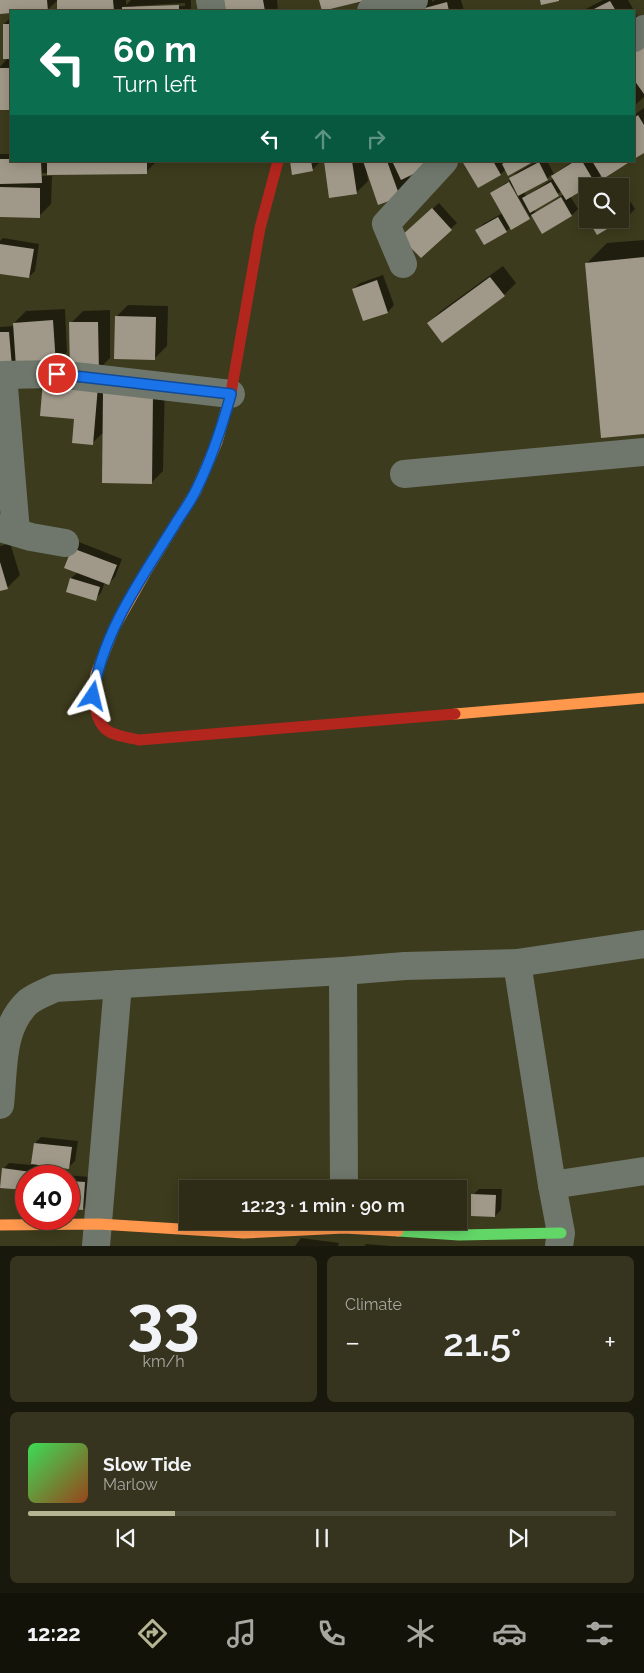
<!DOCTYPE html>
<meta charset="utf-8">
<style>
:root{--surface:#2e2c16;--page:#36341f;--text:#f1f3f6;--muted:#a7a7a1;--line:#494835;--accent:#b5b593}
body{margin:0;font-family:Raleway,sans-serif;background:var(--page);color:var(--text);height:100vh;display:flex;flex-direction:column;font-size:19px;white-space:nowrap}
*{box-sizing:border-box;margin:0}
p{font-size:16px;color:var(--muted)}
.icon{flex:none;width:28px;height:28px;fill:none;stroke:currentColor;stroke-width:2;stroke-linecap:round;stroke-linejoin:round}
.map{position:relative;height:1246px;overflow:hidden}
.details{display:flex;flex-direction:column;gap:10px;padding:10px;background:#19180c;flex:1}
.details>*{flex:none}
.banner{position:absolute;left:10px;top:10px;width:625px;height:152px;border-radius:0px;box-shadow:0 2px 12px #0003,0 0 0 1px var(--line);background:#0b6e4f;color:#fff;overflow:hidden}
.buttons{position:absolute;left:579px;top:178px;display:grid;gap:10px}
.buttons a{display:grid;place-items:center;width:50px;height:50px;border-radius:0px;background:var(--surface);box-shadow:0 2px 12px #0003,0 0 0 1px var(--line);font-size:25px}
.speed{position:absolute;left:15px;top:1165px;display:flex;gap:10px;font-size:25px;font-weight:700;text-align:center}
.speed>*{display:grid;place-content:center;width:65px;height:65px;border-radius:50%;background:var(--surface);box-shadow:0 2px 12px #0003,0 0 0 1px var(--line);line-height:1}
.speed .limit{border:8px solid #d22;background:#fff;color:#111}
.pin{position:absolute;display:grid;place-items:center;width:42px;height:42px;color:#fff;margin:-21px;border:2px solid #fff;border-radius:50%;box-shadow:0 1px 5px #0007}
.me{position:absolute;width:55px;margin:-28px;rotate:10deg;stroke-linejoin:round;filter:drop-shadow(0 0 4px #0008)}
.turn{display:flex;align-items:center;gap:18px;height:105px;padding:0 20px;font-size:22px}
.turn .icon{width:65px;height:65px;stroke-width:2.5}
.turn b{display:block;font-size:35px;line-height:42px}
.lanes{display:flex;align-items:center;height:48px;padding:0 20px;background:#0003;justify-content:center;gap:25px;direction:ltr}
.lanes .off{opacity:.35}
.big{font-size:38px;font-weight:600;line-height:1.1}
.details .widget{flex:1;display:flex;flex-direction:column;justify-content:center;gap:8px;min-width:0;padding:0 18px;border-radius:8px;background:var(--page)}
.details .dial{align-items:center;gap:0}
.dial b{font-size:65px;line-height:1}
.song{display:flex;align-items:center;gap:15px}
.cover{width:60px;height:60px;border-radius:8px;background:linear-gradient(135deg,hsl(130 70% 55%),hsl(20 70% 35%))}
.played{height:5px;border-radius:2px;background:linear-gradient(90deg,var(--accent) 25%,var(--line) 25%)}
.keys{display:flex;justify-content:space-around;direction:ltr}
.heat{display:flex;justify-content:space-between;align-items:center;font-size:28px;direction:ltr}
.details .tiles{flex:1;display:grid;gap:10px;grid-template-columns:1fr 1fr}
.widget:last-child{grid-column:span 2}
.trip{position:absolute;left:179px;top:1180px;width:288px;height:50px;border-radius:0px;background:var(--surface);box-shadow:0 2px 12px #0003,0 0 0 1px var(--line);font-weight:600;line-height:50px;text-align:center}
.tab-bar{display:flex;height:80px;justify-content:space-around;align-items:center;background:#121209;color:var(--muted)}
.tab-bar .icon{width:35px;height:35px}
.tab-bar .selected{color:var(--accent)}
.tab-bar b{font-size:22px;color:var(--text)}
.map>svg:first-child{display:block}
.shadow{fill:#0007;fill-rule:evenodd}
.building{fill:#a09989}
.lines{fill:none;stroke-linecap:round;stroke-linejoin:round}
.street{stroke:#6f776c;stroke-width:28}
.fast{stroke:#63d668;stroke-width:11}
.slow{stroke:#ff974d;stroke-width:11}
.jam{stroke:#b3261e;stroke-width:11}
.route-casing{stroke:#114b97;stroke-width:12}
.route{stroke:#1a73e8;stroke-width:9}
</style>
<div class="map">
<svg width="644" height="1246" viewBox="0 0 644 1246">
<rect width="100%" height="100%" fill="#3d3b1d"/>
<g class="shadow">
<path d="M 0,0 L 58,0 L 46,11 L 0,13 Z"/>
<path d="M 58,0 L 126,0 L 126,5 L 131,0 L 191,0 L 191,11 L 58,11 ZM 185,3 L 185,6 L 135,8 L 135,6 Z"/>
<path d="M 225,0 L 277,0 L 278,11 L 227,11 Z"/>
<path d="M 421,0 L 432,0 L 433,2 L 435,0 L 461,0 L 464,11 L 403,11 Z"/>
<path d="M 603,0 L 628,0 L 640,21 L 634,28 L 634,11 L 582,11 Z"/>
<path d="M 11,17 L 11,109 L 0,109 L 0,67 L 8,58 L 4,24 Z"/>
<path d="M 644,41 L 644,97 L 634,106 L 634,48 Z"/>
<path d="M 644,108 L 644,151 L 634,158 L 634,115 Z"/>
<path d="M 0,154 L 11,154 L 11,161 L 157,161 L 146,172 L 42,173 L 42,176 L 52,176 L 51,204 L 39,216 L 0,216 Z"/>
<path d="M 291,161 L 318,161 L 319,163 L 312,170 Z"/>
<path d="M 325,161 L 436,161 L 409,175 L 412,184 L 399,196 L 367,172 L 368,181 L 356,193 Z"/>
<path d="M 463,161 L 503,161 L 504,164 L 506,161 L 531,161 L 509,174 L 506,169 L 501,174 L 478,187 Z"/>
<path d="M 537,161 L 547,161 L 554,174 L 573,161 L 628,161 L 602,174 L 594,182 L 570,196 L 578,209 L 572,215 L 532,215 L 530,217 L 509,181 L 516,173 ZM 552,174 L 554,178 L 526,196 L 524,192 L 547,179 ZM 562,191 L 564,194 L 536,213 L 534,209 Z"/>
<path d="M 507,182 L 528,218 L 511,227 L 506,231 L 477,230 L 483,224 L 503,213 L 492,193 Z"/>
<path d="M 620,185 L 635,209 L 629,215 L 598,233 L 589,219 L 620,219 L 620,186 L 619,186 Z"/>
<path d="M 439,203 L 457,223 L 421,256 L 408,231 Z"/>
<path d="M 3,238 L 39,244 L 35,271 L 29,277 L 0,273 L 0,241 Z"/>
<path d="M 644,240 L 644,432 L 587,263 L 607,243 Z"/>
<path d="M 503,266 L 516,283 L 504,295 L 428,323 L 441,311 Z"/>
<path d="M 383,275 L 394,305 L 388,312 L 364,320 L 353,289 L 360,283 Z"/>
<path d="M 128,305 L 168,306 L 167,346 L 155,358 L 116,317 Z"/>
<path d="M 65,309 L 67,352 L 55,364 L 0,366 L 0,327 L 14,326 L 14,323 L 26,311 Z"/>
<path d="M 110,310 L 110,358 L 98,370 L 165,381 L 163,471 L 151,483 L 104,432 L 92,443 L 76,418 L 72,371 L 71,323 L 83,311 Z"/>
<path d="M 79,542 L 122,559 L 115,577 L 109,583 L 105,582 L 101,593 L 95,599 L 67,591 L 71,578 L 78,572 L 73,548 Z"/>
<path d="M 10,543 L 20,575 L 8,587 L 0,590 L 0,546 Z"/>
<path d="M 41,1137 L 78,1141 L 75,1161 L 69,1167 L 37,1164 L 36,1176 L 26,1176 L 26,1189 L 1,1187 L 3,1169 L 9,1163 L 32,1165 L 35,1143 Z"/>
<path d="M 65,1175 L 90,1177 L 89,1202 L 83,1209 L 69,1208 L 69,1176 L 63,1176 Z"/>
<path d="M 375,1183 L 404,1184 L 403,1189 L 369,1189 Z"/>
<path d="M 423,1186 L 458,1188 L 458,1200 L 458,1189 L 420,1189 Z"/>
<path d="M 479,1189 L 502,1189 L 501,1210 L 495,1216 L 473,1195 Z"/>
<path d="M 301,1238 L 339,1243 L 338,1246 L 295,1246 Z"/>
<path d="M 366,1244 L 391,1246 L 364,1246 Z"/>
</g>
<g class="building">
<path d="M 0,0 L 47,0 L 48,11 L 11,11 L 11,13 L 0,14 Z"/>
<path d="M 57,0 L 113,0 L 114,11 L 57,11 Z"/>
<path d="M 224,0 L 263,0 L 265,11 L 225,11 Z"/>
<path d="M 319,0 L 363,0 L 363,1 L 322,11 Z"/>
<path d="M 540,0 L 559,0 L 559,1 L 541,5 Z"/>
<path d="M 610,1 L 616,11 L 590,11 Z"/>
<path d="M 447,2 L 449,11 L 426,11 L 425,8 Z"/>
<path d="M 179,5 L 179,11 L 122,11 L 122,7 Z"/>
<rect x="3" y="24" width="8" height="35"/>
<path d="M 644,42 L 644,94 L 634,80 L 634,50 Z"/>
<rect x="0" y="68" width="11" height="42"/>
<path d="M 638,115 L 644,125 L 644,153 L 634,159 L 634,118 Z"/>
<path d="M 0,159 L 11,159 L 11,161 L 41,161 L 42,183 L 0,184 Z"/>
<path d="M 47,161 L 147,161 L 147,174 L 47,175 Z"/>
<path d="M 290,161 L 311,161 L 313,171 L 292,175 Z"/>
<path d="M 324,161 L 352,161 L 357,194 L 329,198 Z"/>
<path d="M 363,161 L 387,161 L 400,197 L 378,205 Z"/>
<path d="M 392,161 L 433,161 L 434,164 L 401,180 Z"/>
<path d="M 462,161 L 493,161 L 501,175 L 478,188 Z"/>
<path d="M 507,161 L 530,161 L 531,163 L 508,176 L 502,164 Z"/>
<path d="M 575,161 L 582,161 L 595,183 L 566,200 L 551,176 Z"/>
<path d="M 592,161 L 631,161 L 603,179 Z"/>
<path d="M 539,162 L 548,180 L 518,196 L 509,178 Z"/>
<path d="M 509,182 L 530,219 L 511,230 L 490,193 Z"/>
<path d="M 551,182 L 559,196 L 530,213 L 522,198 Z"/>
<path d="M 0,187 L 40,188 L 40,218 L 0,217 Z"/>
<path d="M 561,197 L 572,216 L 542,234 L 531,215 Z"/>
<path d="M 620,200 L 629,216 L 597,235 L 582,210 L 588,206 L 588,219 L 620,219 Z"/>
<path d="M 432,208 L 452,230 L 421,258 L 400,237 Z"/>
<path d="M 498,217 L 507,232 L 484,245 L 475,230 Z"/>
<path d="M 0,244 L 34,249 L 29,278 L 0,274 Z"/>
<path d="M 644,257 L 644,434 L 601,438 L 585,263 Z"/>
<path d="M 490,277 L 505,296 L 442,343 L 427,323 Z"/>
<path d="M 377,280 L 388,313 L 363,321 L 352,289 Z"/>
<path d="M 115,316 L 156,317 L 155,360 L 114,359 Z"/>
<path d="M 53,320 L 56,365 L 16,367 L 13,323 Z"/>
<path d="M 69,322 L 98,322 L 99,372 L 70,372 Z"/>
<path d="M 0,332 L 9,332 L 12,367 L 0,368 Z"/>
<path d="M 43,381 L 98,386 L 93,445 L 72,443 L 74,419 L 40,416 Z"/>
<path d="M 103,392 L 153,393 L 152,484 L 102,483 Z"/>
<path d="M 72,548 L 117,565 L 109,585 L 64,568 Z"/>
<path d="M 0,562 L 8,589 L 0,591 Z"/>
<path d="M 70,578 L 100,587 L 96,601 L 66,592 Z"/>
<path d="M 34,1143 L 72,1147 L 69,1169 L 31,1164 Z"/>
<path d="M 2,1168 L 31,1172 L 31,1176 L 26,1176 L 26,1190 L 0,1188 Z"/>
<path d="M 69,1181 L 85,1182 L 83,1210 L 69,1209 Z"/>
<path d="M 471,1194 L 496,1195 L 495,1217 L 471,1216 Z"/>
</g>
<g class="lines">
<g class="street">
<path d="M 210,0 L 212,11"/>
<path d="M 371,11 L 414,0"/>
<path d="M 634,38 L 644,29"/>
<path d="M 403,264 L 386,224 L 444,161"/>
<path d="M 0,375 L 57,374 L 231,394"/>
<path d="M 3,375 L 16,532"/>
<path d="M 404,474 L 644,452"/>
<path d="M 0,528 L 31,537 L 65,543"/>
<path d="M 517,963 L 552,1185 L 561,1233 L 559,1246"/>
<path d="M 0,1105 C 4,1070 0,1028 28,1002 C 35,996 47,992 55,988 L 343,971"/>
<path d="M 552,1185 L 644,1171"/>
<path d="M 344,1189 L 343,971 L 405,966 L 517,963 L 644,944"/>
<path d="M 96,1246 L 118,984"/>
</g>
<path class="fast" d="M 398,1231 L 459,1235 L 561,1233"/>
<g class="slow">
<path d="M 94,703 L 93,696 L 96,674 L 114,628 L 148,568 L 196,491 L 217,442 L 231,393"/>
<path d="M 455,714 L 644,698"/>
<path d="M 0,1225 L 99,1224 L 244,1233 L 344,1228 L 398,1231"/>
</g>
<g class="jam">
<path d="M 231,393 L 260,228 L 278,161"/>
<path d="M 94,703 C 100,735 111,734 139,740 L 455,714"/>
</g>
</g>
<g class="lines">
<defs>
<path id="route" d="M 57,374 L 231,394 C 222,427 211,460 196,490 C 190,503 181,514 174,526 C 141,579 102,633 93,696"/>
</defs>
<use href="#route" class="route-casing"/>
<use href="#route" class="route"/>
</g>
</svg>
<div class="buttons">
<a><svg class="icon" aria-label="search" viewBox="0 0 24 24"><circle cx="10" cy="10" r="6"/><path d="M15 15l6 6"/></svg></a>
</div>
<div class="speed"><div class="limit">40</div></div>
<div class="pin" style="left:57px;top:374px;background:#d93025"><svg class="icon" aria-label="arrive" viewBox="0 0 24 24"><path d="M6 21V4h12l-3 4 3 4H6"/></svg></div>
<svg class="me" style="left:93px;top:696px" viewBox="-20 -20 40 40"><path d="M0-17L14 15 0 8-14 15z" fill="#1a73e8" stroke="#fff" stroke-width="4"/></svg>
<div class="trip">12:23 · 1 min · 90 m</div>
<div class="banner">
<div class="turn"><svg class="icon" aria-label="left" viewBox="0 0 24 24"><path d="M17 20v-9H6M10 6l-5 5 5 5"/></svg><div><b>60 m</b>Turn left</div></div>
<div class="lanes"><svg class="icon" aria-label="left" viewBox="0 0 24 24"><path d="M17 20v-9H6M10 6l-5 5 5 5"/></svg><svg class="icon off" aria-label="ahead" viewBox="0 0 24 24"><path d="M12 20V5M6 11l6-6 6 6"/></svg><svg class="icon off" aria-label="right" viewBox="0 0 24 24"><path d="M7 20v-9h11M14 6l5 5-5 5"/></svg></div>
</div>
</div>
<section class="details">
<div class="tiles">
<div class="widget dial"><b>33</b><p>km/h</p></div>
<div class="widget"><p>Climate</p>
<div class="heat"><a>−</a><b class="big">21.5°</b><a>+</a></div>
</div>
<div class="widget">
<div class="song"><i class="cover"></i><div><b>Slow Tide</b><p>Marlow</p></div></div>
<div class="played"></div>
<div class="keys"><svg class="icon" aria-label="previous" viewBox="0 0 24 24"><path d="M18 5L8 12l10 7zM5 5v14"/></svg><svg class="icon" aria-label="pause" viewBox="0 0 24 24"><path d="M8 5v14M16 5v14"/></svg><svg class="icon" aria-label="next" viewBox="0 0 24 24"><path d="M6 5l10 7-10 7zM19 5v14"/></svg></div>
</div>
</div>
</section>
<nav class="tab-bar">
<b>12:22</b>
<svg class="icon selected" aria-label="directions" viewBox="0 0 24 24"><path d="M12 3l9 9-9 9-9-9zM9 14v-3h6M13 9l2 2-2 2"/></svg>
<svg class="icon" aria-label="music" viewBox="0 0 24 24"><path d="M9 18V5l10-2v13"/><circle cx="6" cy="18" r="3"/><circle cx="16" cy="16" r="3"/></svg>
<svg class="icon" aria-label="phone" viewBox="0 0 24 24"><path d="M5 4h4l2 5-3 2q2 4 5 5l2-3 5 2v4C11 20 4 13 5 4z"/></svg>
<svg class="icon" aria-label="climate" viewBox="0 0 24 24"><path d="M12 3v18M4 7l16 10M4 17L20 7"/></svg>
<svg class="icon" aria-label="car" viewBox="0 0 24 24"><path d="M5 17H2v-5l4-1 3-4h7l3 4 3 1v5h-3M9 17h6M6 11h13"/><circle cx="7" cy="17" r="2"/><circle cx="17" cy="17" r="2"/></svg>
<svg class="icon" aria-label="filters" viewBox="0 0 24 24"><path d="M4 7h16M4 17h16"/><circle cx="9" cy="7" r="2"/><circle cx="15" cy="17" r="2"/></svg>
</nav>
